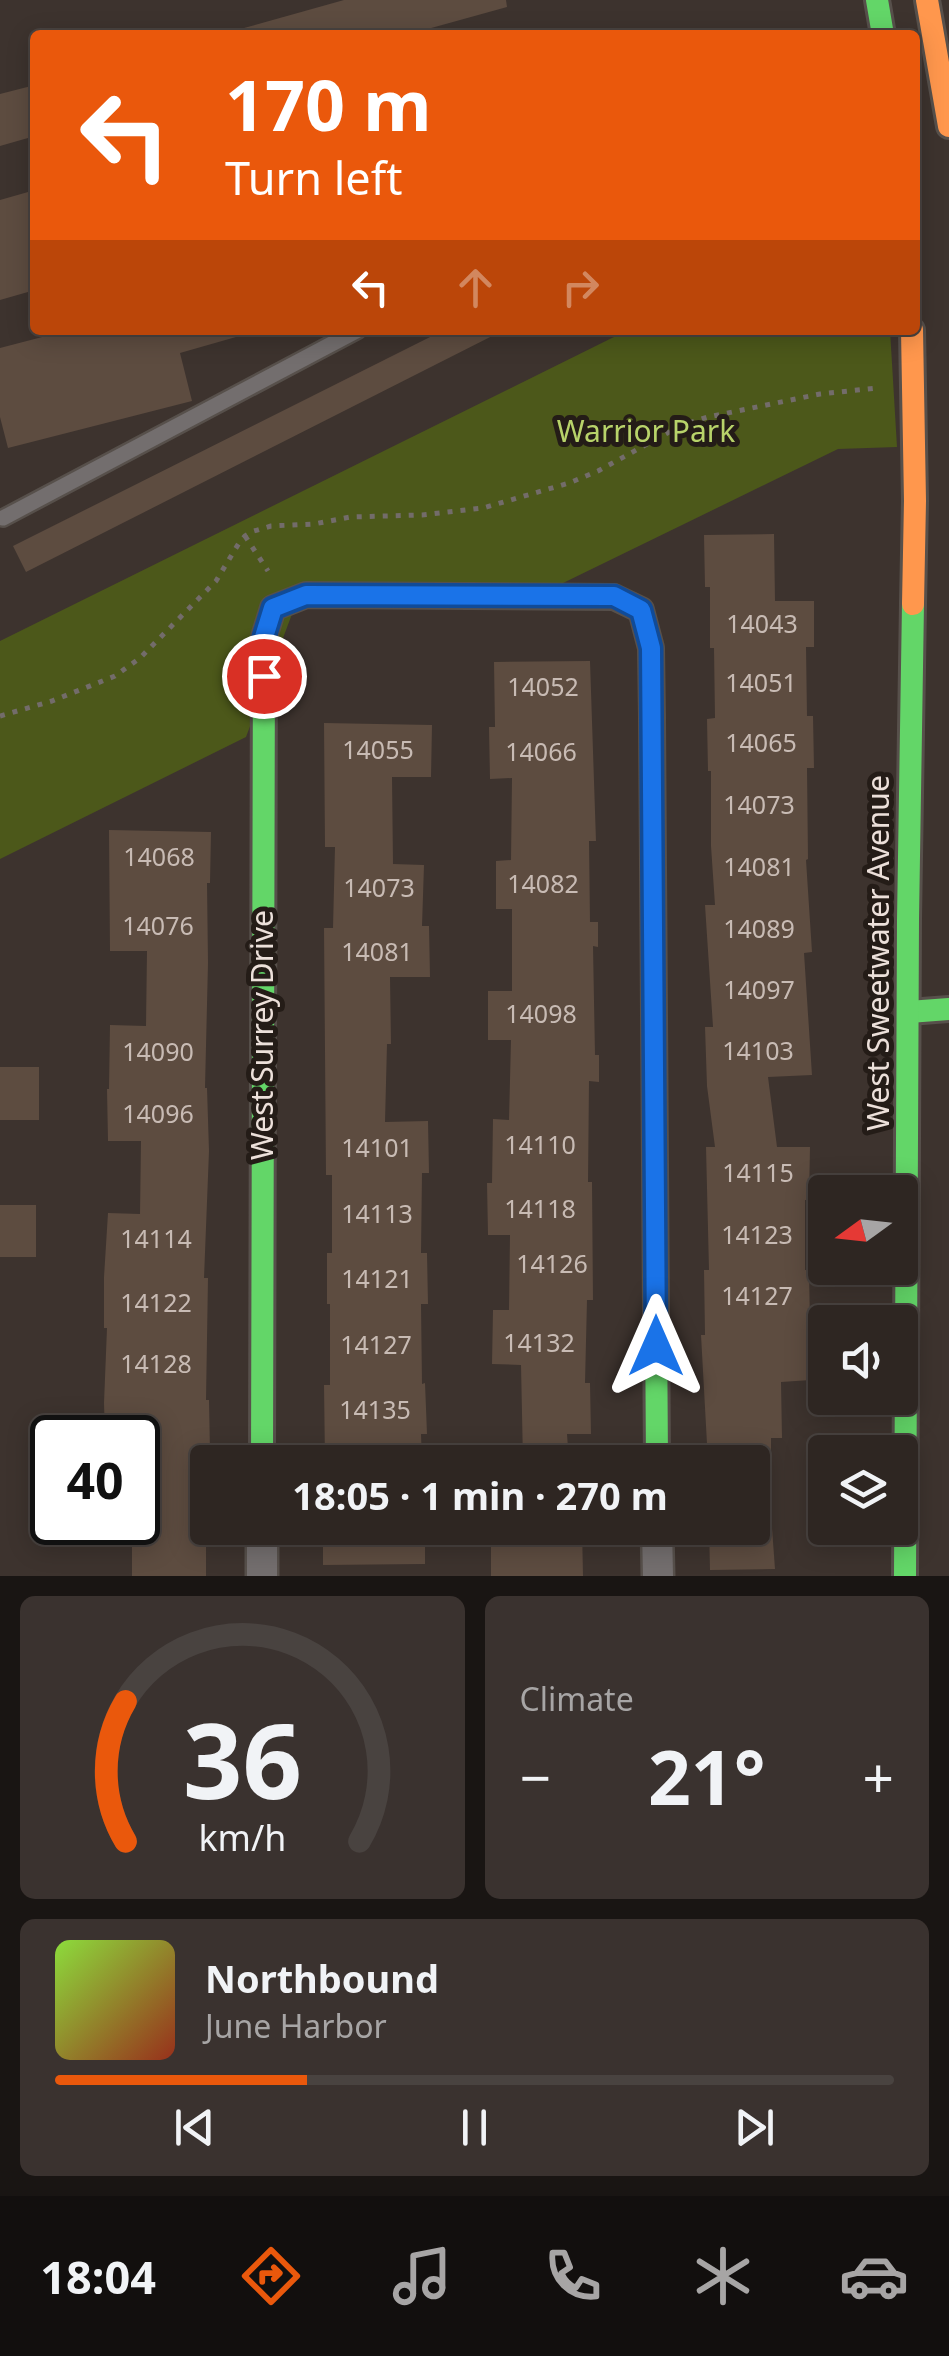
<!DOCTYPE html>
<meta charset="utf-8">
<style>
:root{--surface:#2e2622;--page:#3a322f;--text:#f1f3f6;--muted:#a7a5a5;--line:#494340;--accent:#ea580c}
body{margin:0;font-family:"Noto Sans",sans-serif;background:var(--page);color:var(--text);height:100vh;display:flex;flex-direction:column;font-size:38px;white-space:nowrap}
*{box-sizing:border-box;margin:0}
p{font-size:32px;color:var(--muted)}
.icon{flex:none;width:55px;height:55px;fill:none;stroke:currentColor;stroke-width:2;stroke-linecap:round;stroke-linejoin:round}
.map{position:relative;height:1576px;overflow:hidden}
.details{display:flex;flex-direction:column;gap:20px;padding:20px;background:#191513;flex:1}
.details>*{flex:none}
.guide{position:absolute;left:30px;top:30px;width:890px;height:305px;border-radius:10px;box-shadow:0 5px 25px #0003,0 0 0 2px var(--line);background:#ea580c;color:#fff;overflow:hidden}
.needle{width:65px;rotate:255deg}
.fabs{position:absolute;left:808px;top:1175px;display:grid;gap:20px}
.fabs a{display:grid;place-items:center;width:110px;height:110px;border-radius:10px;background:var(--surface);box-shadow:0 5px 25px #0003,0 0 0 2px var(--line);font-size:50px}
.speed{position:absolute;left:30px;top:1415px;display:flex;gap:20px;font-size:50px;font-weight:700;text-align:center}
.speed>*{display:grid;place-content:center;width:130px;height:130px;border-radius:50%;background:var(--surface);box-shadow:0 5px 25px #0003,0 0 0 2px var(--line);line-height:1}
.speed .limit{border:5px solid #111;border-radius:15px;background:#fff;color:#111}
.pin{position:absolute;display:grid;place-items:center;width:85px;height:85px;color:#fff;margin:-42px;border:5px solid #fff;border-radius:50%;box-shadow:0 2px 10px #0007}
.me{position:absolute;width:110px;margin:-55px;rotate:0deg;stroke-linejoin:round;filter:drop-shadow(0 0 8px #0008)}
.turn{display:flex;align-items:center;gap:35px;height:210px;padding:0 30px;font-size:45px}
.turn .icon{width:130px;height:130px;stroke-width:2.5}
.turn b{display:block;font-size:70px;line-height:85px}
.lanes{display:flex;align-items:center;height:95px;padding:0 30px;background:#0003;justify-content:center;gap:50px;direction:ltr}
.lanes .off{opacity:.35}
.big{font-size:75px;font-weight:700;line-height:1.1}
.details .widget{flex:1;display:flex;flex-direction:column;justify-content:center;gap:15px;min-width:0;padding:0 35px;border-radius:15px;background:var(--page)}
.details .dial{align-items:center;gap:0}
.dial svg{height:260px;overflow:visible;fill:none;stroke:var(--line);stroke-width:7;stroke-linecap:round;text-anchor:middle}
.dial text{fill:var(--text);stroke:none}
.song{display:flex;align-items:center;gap:30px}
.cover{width:120px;height:120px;border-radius:15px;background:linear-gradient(135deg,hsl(90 70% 55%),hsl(10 70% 35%))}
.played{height:10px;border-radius:5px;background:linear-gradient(90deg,var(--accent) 30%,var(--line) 30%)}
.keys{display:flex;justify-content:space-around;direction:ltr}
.heat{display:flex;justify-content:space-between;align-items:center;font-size:55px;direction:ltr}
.details .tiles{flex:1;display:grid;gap:20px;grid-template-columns:1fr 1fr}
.widget:last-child{grid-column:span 2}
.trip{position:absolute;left:190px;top:1445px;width:580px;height:100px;border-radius:10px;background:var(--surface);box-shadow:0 5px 25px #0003,0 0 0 2px var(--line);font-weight:700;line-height:100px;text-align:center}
.menu{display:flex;height:160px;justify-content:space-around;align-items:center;background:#120f0e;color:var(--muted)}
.menu .icon{width:70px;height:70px}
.menu .selected{color:var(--accent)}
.menu b{font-size:45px;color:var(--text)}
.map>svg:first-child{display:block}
.green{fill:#4c581a}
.building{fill:#5d4c40}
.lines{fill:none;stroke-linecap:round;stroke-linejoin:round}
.lane-casing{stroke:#57504b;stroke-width:20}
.street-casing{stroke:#57504b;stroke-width:35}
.fast-casing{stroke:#57504b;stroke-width:28}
.slow-casing{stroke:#57504b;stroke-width:28}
.jam-casing{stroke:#57504b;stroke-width:28}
.path{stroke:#736c6a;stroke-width:5;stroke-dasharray:5 8;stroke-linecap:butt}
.lane{stroke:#736e6e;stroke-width:15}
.street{stroke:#736e6e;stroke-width:30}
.fast{stroke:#63d668;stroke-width:22}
.slow{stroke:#ff974d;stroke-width:22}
.jam{stroke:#b3261e;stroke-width:22}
.route-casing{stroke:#114b97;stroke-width:25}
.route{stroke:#1a73e8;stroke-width:18}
.labels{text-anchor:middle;stroke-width:10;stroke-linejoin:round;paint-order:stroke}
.number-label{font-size:25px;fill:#c8bbb4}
.park-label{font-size:30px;fill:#b8d36a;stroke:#241c17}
.street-label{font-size:30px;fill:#ece0da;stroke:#241c17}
</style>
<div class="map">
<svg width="949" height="1576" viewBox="0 0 949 1576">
<rect width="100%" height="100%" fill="#3d332e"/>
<path class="green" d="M 628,330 L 890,330 L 897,447 L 838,449 L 561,584 L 304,582 L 246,737 L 0,859 L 0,641 Z"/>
<g class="building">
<path d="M 344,0 L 506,0 L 507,7 L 406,35 L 245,35 L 244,28 Z"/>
<path d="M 35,85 L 35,136 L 0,146 L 0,94 Z"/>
<path d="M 35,190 L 35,290 L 0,300 L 0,200 Z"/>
<path d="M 69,330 L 235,330 L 236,337 L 180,353 L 192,401 L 8,448 L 0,417 L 0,348 Z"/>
<path d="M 444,330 L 504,330 L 26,572 L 13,546 Z"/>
<path d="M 774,534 L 775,601 L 814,601 L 814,647 L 806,647 L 807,716 L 813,716 L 814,768 L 807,768 L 808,859 L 806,860 L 812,952 L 804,953 L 812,1075 L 768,1077 L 777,1147 L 810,1147 L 809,1200 L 805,1200 L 805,1270 L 809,1270 L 811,1380 L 781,1382 L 782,1438 L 771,1438 L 771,1462 L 708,1462 L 701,1335 L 705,1335 L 704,1270 L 709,1270 L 706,1147 L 715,1147 L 707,1086 L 705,1027 L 713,1027 L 705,905 L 715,905 L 711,846 L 711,771 L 708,771 L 707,719 L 715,718 L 714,648 L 710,648 L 710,587 L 705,587 L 704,535 Z"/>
<path d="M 590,661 L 596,841 L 589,841 L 590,922 L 598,922 L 598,947 L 593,946 L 595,1055 L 599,1055 L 599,1082 L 589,1081 L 588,1182 L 592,1182 L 593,1300 L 587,1300 L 585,1383 L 590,1383 L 591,1434 L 567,1434 L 569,1462 L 523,1462 L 521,1365 L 492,1364 L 493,1310 L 509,1310 L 510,1235 L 488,1235 L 487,1183 L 492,1183 L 493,1119 L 509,1120 L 511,1040 L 488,1040 L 488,991 L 512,991 L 512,909 L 496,909 L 496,861 L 511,860 L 512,778 L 490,779 L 489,727 L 495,727 L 494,662 Z"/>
<path d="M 324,723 L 432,725 L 431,777 L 392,777 L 393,864 L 424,865 L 422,926 L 429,926 L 430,977 L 390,977 L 391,1044 L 387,1044 L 385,1122 L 428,1121 L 429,1173 L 422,1173 L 421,1253 L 427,1253 L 428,1304 L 421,1304 L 422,1384 L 425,1383 L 427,1434 L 421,1434 L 422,1462 L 325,1462 L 324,1385 L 330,1385 L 330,1304 L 327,1304 L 327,1253 L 332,1253 L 332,1175 L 326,1175 L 324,928 L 333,928 L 335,847 L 325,847 Z"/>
<path d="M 109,830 L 211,832 L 210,883 L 207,883 L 208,963 L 205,1088 L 207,1088 L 209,1151 L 204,1278 L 208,1278 L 206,1400 L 209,1400 L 210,1452 L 206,1452 L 206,1576 L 132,1576 L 132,1530 L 138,1530 L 138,1438 L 105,1438 L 104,1403 L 107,1328 L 104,1328 L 104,1277 L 108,1213 L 140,1214 L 141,1141 L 108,1141 L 107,1089 L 109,1089 L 110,1025 L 146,1026 L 147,951 L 110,951 Z"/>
<rect x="0" y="1067" width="39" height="53"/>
<rect x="0" y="1205" width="36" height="52"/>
<path d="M 323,1528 L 425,1528 L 425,1564 L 323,1565 Z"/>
<path d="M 491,1528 L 582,1528 L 583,1576 L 491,1576 Z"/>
<path d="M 709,1528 L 772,1528 L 775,1569 L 710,1570 Z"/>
</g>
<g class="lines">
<defs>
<path id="lane" d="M 3,518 L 358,330"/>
<g id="street">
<path d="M 657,1528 L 658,1576"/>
<path d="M 262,1576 L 262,1528"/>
</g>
<g id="fast">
<path d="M 877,0 L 883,35"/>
<path d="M 652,718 L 657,1462"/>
<path d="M 909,1012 L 949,1009"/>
<path d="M 262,1462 L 264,645"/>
<path d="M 905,1576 L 908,920 L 913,604"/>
</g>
<g id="slow">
<path d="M 927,0 L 949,126"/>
<path d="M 912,330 L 915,501 L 913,604"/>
</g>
<path id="jam" d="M 264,645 L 264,637 L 273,608 L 306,595 L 614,597 L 641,610 L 651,648 L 652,718"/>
</defs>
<use href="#lane" class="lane-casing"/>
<use href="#street" class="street-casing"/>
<use href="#fast" class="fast-casing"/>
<use href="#slow" class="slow-casing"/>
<use href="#jam" class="jam-casing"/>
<g class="path">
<path d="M 245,536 L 268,571"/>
<path d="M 0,716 L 52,701 L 115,676 L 140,658 L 216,581 L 239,543 L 245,536 L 254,531 L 271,526 L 314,524 L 350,517 L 422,515 L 483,508 L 569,483 L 598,471 L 682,425 L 708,417 L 820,394 L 877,388"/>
</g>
<use href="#lane" class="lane"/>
<use href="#street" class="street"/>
<use href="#fast" class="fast"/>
<use href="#slow" class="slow"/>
<use href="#jam" class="jam"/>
</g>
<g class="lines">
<defs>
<path id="route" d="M 264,676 L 264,637 L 273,608 L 306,595 L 614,596 L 641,610 L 651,648 L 656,1346"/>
</defs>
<use href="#route" class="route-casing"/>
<use href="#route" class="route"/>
</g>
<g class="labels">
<g class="number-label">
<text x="762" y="633">14043</text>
<text x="761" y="692">14051</text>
<text x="543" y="696">14052</text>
<text x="761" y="752">14065</text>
<text x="378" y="759">14055</text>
<text x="541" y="761">14066</text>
<text x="759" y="814">14073</text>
<text x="159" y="866">14068</text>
<text x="759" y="876">14081</text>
<text x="543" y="893">14082</text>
<text x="379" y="897">14073</text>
<text x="158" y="935">14076</text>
<text x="759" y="938">14089</text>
<text x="377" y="961">14081</text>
<text x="759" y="999">14097</text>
<text x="541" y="1023">14098</text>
<text x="758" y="1060">14103</text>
<text x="158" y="1061">14090</text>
<text x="158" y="1123">14096</text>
<text x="540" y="1154">14110</text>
<text x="377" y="1157">14101</text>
<text x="758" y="1182">14115</text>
<text x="540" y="1218">14118</text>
<text x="377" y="1223">14113</text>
<text x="757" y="1244">14123</text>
<text x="156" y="1248">14114</text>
<text x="552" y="1273">14126</text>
<text x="377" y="1288">14121</text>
<text x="757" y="1305">14127</text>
<text x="156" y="1312">14122</text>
<text x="539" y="1352">14132</text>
<text x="376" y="1354">14127</text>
<text x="156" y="1373">14128</text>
<text x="375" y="1419">14135</text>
</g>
<g class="park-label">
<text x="646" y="442">Warrior Park</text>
</g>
<g class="street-label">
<text transform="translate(879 953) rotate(-90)" y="10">West Sweetwater Avenue</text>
<text transform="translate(263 1035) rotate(-90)" y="10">West Surrey Drive</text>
</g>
</g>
</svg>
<div class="fabs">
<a><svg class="needle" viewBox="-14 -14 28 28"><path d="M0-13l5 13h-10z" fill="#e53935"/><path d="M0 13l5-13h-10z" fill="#a7a5a5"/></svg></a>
<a><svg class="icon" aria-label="sound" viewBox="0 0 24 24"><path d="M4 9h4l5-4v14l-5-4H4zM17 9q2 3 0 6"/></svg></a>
<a><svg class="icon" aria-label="layers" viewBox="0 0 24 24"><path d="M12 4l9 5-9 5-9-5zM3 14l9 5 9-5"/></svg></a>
</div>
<div class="speed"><div class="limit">40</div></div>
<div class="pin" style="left:264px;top:676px;background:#d93025"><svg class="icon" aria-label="arrive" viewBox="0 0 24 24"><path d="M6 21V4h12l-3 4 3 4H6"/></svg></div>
<svg class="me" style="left:656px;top:1346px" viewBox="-20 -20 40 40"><path d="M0-17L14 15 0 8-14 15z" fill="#1a73e8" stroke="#fff" stroke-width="4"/></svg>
<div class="trip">18:05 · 1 min · 270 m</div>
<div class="guide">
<div class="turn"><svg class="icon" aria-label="left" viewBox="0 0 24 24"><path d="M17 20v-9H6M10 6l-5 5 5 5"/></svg><div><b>170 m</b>Turn left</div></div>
<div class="lanes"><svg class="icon" aria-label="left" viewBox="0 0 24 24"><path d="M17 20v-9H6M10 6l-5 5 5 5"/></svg><svg class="icon off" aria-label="ahead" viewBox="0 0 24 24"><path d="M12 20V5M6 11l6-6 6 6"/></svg><svg class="icon off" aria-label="right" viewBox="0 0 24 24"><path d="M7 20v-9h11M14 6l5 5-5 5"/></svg></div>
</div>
</div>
<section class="details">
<div class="tiles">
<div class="widget dial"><svg viewBox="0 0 100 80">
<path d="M14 69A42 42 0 1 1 86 69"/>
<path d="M14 69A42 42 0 0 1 14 26" stroke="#ea580c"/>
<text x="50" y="56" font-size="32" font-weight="700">36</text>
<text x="50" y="72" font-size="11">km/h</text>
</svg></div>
<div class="widget"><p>Climate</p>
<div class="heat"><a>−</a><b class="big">21°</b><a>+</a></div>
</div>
<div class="widget">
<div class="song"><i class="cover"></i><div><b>Northbound</b><p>June Harbor</p></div></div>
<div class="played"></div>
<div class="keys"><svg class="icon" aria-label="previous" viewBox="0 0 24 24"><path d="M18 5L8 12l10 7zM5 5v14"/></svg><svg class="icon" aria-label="pause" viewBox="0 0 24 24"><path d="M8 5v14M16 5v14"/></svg><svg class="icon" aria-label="next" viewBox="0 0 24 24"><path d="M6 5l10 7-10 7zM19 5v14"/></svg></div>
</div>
</div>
</section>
<nav class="menu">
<b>18:04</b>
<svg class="icon selected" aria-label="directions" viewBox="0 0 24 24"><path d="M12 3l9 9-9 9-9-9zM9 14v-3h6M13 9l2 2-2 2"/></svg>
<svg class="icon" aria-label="music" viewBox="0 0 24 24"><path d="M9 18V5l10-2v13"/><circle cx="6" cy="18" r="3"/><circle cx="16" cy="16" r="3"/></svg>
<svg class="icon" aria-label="phone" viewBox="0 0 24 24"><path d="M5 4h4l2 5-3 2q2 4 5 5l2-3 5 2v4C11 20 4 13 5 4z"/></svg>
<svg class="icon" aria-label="climate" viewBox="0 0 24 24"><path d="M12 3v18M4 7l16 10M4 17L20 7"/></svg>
<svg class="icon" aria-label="car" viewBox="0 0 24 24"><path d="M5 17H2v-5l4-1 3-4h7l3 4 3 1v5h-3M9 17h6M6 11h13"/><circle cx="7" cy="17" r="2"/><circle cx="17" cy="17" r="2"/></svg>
</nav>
